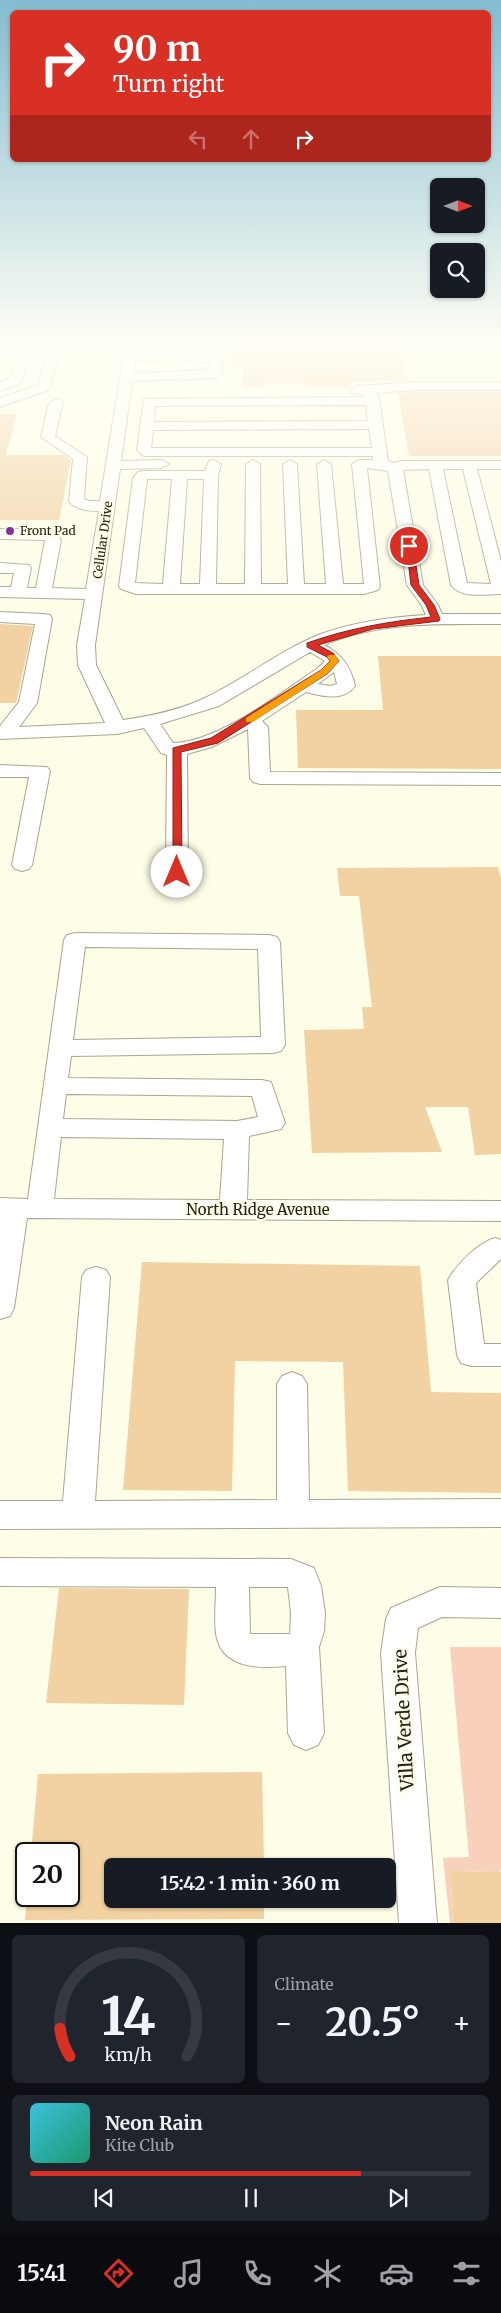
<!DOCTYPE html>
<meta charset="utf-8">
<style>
:root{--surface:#171b24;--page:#20242c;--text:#f1f3f6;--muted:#9ea1a6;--line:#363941;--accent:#d93025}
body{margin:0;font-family:Merriweather,serif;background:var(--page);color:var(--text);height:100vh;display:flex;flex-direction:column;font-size:19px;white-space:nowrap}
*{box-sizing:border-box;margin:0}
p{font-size:16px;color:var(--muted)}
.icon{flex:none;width:28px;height:28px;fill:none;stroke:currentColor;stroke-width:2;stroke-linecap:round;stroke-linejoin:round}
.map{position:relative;height:1923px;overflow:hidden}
.drawer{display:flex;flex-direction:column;gap:12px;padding:12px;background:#0d0f14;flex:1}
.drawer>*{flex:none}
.top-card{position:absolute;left:10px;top:10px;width:481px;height:152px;border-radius:8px;box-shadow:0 1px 4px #0004;background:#d93025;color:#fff;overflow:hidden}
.needle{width:32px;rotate:90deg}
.tools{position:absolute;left:430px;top:178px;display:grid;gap:10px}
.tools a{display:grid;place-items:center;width:55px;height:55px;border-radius:8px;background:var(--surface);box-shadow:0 1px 4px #0004;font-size:25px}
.speed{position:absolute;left:15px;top:1842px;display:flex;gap:10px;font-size:25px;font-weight:700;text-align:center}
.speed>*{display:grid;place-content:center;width:65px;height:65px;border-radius:50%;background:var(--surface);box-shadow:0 1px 4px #0004;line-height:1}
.speed .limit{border:2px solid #111;border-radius:8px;background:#fff;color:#111}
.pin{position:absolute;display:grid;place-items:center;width:42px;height:42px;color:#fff;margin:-21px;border:2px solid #fff;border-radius:50%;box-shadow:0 1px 5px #0007}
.me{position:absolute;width:55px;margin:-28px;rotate:0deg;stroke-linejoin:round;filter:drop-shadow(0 0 4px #0008)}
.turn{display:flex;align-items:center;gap:18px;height:105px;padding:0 20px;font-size:22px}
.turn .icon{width:65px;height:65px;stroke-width:2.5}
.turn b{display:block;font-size:35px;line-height:42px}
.lanes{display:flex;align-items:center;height:48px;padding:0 20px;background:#0003;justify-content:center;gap:25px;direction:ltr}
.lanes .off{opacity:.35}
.big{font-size:38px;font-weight:700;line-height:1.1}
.drawer .tile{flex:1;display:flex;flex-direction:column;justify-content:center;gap:8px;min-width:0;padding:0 18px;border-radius:8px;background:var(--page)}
.drawer .dial{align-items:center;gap:0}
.dial svg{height:130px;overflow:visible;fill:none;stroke:var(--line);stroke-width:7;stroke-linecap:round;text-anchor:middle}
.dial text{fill:var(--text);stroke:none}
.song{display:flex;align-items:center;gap:15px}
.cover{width:60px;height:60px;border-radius:8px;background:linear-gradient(135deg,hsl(190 70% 55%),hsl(160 70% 35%))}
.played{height:5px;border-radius:2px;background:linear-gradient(90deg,var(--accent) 75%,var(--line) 75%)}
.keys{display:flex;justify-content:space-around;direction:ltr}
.heat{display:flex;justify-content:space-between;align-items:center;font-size:28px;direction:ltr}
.drawer .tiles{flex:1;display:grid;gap:12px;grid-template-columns:1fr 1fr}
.tile:last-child{grid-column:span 2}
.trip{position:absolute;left:104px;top:1858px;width:292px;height:50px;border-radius:8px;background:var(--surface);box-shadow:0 1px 4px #0004;font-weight:700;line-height:50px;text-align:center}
.menu{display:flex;height:80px;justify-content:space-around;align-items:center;background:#090b0e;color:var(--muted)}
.menu .icon{width:35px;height:35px}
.menu .current{color:var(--accent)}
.menu b{font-size:22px;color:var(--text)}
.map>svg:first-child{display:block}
.green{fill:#f9d0bc}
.building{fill:#f2d1a2}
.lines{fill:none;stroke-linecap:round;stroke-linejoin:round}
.minor-casing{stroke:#a7a692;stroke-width:2}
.minor{fill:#fff;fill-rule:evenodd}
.route{fill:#d93025;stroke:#8d1f18}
.slow{fill:#f59e0b}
.poi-dot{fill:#88319e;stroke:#fefde7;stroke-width:2}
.labels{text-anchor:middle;stroke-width:5;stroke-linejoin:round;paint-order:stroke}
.far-poi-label{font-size:12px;fill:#24241c;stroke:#fefde7;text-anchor:start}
.far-street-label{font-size:12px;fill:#24241c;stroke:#fefde7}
.street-label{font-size:15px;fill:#24241c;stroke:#fefde7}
.near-street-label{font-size:18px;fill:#24241c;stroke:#fefde7}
</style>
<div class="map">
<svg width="501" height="1923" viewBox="0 0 501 1923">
<rect width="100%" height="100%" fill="#fefde7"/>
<path class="green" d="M 450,1647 L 501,1647 L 501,1868 L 500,1872 L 450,1871 L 454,1923 L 450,1923 L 443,1858 L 469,1857 Z"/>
<g class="building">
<path d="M 234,346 L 400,346 L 407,381 L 350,382 L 351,387 L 305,387 L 305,383 L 264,383 L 264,387 L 242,387 L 242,364 L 234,364 Z"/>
<path d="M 417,392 L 501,392 L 501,456 L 409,456 L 398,393 Z"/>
<path d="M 0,414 L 17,414 L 6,455 L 63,455 L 71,460 L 59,520 L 0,520 Z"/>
<path d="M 0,624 L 33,626 L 16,703 L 0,703 Z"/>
<path d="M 378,656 L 501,656 L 501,769 L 298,768 L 296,710 L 383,710 Z"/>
<path d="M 498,867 L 501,878 L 501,1154 L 475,1155 L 468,1107 L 425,1107 L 442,1152 L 312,1153 L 304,1030 L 364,1029 L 362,1007 L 372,1007 L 359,896 L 340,896 L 337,868 Z"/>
<path d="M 142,1262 L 420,1266 L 431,1392 L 501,1393 L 501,1493 L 348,1491 L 343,1362 L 235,1361 L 232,1491 L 123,1490 Z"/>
<path d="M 59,1588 L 189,1589 L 184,1705 L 46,1703 Z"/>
<path d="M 262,1772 L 264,1866 L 112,1866 L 112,1899 L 264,1899 L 264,1919 L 25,1920 L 27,1896 L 69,1896 L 69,1854 L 31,1854 L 38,1774 Z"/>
<path d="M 450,1871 L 501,1872 L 501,1923 L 454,1923 Z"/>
</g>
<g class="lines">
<defs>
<g id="minor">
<path d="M 19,346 L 31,346 L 22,380 L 21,383 L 0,391 L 0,382 L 10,378 Z"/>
<path d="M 49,346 L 61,346 L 49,390 L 0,407 L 0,398 L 38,385 Z"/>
<path d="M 125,346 L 137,346 L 136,353 L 217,355 L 222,359 L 222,374 L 216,378 L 132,381 L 121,461 L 162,460 L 169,464 L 162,468 L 120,469 L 95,645 L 96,665 L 123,720 C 151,716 181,710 207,697 C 246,678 280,650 321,634 C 354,622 390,617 426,615 L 422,606 L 407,585 L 388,471 L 367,468 L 380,587 L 378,590 L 364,594 L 136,594 L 121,589 L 119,586 L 133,478 L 138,472 L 143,471 L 205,471 L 209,461 L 214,460 L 221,464 L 218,475 L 216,584 L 245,584 L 246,464 L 253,460 L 260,464 L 261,584 L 288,584 L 283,464 L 290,460 L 297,464 L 304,584 L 326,584 L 317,464 L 324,460 L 331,464 L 343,584 L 364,584 L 352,464 L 359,460 L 373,460 L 373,456 L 144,456 L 137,450 L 144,399 L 365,397 L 363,394 L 352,393 L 350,390 L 357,386 L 417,382 L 501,382 L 501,390 L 417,390 L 376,393 L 379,398 L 388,461 L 394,463 L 402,461 L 501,461 L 501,469 L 477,469 L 501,561 L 501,594 C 486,594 461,599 451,585 L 429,469 L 403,470 L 423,585 L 438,605 L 442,614 L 501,614 L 501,624 C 442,624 379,621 324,645 C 342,654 351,667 355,686 C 344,702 321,696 306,692 L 262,721 L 268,727 L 270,772 L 501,773 L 501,785 L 260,784 L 253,782 L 250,778 L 248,729 L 212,747 L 187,754 L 188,872 L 184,876 L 177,878 L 170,876 L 166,872 L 167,755 L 161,753 L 144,728 L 117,734 L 0,739 L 0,726 L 19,702 L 35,624 L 0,622 L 0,612 L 44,614 L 50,615 L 52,619 L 37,703 L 19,727 L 105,723 L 78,665 L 77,645 L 85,599 L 0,597 L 0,587 L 11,587 L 14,573 L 0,573 L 0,563 L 29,565 L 31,568 L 27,588 L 36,588 L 45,540 L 0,539 L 0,529 L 40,529 L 56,534 L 61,540 L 52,588 L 86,589 L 99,511 C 88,511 76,510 69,501 L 73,459 L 41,437 L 49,403 L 56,399 L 61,400 L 63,403 L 55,436 L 87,457 L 84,499 L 89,501 L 100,501 ZM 135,361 L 210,362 L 210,370 L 133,373 ZM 366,405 L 368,421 L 154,422 L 155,406 ZM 369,429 L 372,448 L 151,448 L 153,430 ZM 443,469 L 463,469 L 491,584 L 467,583 ZM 147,479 L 172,479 L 163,584 L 135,583 ZM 187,479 L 204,479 L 200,584 L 180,584 ZM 310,652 L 325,661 L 318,668 C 281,693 218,742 173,743 L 160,724 L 219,706 ZM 334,672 L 337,684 L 330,686 L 318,684 Z"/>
<path d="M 0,765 L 47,767 L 50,771 L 32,865 L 29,869 L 22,871 L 15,869 L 12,865 L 29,777 L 0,777 Z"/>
<path d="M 75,933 L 269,935 L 277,937 L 280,942 L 285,1045 L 281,1051 L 273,1053 L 71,1056 L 68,1078 L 262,1080 L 271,1082 L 285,1123 L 281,1129 L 249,1136 L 247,1200 L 501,1201 L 501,1221 L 27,1218 L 14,1308 L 10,1316 L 0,1319 L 0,1198 L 28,1199 L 64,940 L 67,935 ZM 85,947 L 258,949 L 261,1037 L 73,1040 ZM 66,1094 L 252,1096 L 258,1117 L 237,1121 L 63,1119 ZM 61,1137 L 224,1139 L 220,1200 L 54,1199 Z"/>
<path d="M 495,1238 L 501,1240 L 501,1259 L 476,1283 L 484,1344 L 501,1344 L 501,1366 L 471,1366 L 461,1363 L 457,1355 L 448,1280 C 457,1264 478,1243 495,1238 Z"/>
<path d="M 96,1267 L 106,1270 L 110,1277 L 95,1501 L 277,1500 L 277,1384 L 282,1376 L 292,1372 L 302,1376 L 307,1384 L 309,1500 L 501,1499 L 501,1527 L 0,1529 L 0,1501 L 63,1501 L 82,1277 L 86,1270 Z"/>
<path d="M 0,1558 L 291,1559 L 314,1568 L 321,1586 L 325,1613 L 324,1631 L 319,1647 L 324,1733 L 318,1745 L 306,1750 L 294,1745 L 288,1733 L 286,1666 C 259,1669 221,1668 216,1634 C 214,1619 216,1602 216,1587 L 0,1586 ZM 249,1587 L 288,1587 L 291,1613 L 290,1634 L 250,1634 Z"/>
<path d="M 440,1587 L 501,1588 L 501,1618 L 442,1617 L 418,1628 L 415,1653 L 437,1923 L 399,1923 L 381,1653 L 386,1619 L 391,1608 Z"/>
</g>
</defs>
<use href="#minor" class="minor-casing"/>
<use href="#minor" class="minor"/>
</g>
<linearGradient id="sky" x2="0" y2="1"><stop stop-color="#83bcd0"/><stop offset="0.56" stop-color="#fffef4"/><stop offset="1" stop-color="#fffef4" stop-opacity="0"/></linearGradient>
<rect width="501" height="615" fill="url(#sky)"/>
<path class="route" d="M 406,544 L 413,546 L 419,585 L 434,605 L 440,619 L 439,621 L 373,629 L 318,645 L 333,653 L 339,661 L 327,674 L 218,743 L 181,752 L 182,872 L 181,874 L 173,874 L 173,748 L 211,738 L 321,670 L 330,661 L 327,657 L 307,647 L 307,643 C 350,628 386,622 431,617 L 426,605 L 411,585 Z"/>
<path class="slow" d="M 329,655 L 335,655 L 339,661 L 327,674 L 253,722 L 246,722 L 246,718 L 321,670 L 330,661 L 327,657 Z"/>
<circle class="poi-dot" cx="10" cy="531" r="5"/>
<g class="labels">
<g class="far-poi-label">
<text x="20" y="535">Front Pad</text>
</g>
<g class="far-street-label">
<text transform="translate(103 540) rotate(-82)" y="4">Cellular Drive</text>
</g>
<g class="street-label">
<text x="258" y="1215">North Ridge Avenue</text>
</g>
<g class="near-street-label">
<text transform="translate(404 1720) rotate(-93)" y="6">Villa Verde Drive</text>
</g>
</g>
</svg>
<div class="tools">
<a><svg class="needle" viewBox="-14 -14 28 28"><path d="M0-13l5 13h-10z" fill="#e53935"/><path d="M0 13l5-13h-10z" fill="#9ea1a6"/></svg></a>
<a><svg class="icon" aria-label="search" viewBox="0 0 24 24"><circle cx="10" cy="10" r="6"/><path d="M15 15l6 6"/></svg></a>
</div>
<div class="speed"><div class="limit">20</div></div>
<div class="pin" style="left:409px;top:546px;background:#d93025"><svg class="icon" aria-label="arrive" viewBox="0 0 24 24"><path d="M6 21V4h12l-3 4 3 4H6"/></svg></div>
<svg class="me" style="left:177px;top:872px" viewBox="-20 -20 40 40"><circle r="19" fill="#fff"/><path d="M0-13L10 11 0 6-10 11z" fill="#d93025"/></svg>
<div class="trip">15:42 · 1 min · 360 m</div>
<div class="top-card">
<div class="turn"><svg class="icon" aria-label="right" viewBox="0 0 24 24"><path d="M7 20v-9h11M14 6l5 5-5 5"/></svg><div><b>90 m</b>Turn right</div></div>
<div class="lanes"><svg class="icon off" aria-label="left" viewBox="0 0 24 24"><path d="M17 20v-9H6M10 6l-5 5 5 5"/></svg><svg class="icon off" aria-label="ahead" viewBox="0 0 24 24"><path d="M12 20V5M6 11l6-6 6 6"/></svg><svg class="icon" aria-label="right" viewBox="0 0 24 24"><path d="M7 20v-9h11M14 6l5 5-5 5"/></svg></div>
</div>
</div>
<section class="drawer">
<div class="tiles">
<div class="tile dial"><svg viewBox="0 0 100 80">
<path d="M14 69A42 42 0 1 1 86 69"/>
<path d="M14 69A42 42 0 0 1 8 52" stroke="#d93025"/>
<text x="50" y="56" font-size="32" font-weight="700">14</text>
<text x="50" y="72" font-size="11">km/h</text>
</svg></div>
<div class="tile"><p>Climate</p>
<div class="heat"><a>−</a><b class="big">20.5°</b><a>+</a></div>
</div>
<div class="tile">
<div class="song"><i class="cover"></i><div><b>Neon Rain</b><p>Kite Club</p></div></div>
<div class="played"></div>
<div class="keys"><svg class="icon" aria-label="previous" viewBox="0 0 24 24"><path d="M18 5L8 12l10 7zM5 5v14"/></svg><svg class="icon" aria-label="pause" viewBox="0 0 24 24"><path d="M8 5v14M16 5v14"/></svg><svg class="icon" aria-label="next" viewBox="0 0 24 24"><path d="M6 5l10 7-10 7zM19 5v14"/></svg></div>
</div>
</div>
</section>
<nav class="menu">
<b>15:41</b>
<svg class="icon current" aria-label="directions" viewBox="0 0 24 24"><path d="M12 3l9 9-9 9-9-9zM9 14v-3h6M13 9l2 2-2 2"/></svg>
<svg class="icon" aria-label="music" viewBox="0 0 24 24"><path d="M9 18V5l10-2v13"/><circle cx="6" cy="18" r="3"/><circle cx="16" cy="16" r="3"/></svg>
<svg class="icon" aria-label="phone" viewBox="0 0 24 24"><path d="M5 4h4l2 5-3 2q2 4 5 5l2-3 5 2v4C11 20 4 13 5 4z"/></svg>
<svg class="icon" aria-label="climate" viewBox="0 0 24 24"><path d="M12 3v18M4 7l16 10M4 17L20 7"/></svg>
<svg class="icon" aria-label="car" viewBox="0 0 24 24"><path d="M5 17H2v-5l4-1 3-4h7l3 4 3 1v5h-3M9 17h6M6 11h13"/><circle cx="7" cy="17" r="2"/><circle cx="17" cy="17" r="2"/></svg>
<svg class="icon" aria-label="filters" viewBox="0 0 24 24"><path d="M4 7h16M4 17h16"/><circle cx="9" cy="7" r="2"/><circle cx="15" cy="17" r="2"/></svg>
</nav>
